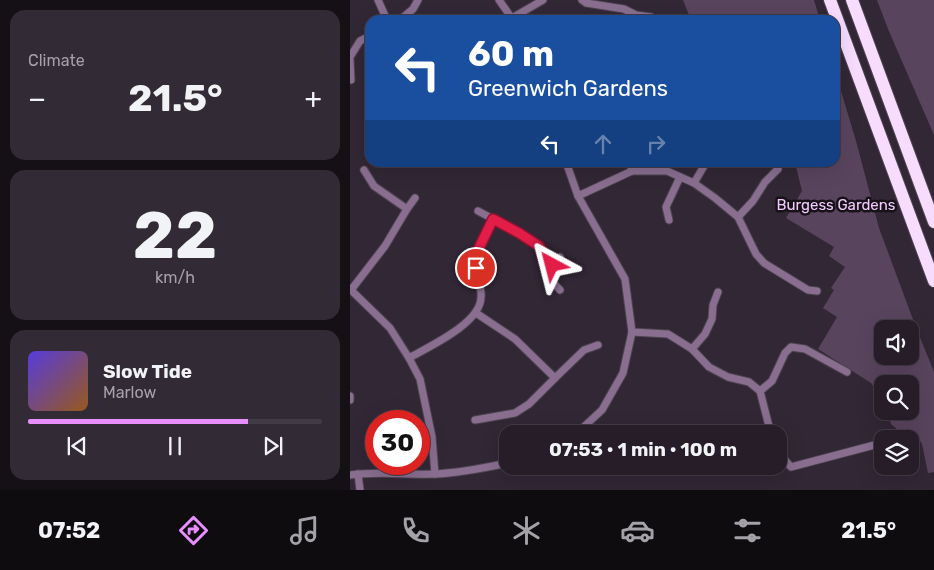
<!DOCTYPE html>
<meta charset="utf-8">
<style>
:root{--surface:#261d28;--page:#322a34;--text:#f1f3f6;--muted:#a4a2a8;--line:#423b45;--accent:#e88eff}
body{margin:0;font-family:Rubik,sans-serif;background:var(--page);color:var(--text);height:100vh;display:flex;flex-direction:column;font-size:19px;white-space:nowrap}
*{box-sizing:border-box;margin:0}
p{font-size:16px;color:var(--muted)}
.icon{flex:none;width:28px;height:28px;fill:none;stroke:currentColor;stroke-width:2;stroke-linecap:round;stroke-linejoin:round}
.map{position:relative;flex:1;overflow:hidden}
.sheet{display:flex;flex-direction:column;gap:10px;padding:10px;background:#151016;width:350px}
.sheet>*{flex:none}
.guide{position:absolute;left:15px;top:15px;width:475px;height:152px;border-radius:15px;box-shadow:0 5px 20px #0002,0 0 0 1px var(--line);background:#1a4fa0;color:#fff;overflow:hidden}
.controls{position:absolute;left:524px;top:320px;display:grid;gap:10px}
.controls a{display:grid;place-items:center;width:45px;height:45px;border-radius:10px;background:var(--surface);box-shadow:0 5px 20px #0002,0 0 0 1px var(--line);font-size:25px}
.speed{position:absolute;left:15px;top:410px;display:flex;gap:10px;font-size:25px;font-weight:700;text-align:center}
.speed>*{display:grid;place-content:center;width:65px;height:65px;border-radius:50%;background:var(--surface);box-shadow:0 5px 20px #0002,0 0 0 1px var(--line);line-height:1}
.speed .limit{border:8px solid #d22;background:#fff;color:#111}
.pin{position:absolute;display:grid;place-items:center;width:42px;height:42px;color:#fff;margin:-21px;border:2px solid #fff;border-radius:50%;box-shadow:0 1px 5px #0007}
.me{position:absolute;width:55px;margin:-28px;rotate:322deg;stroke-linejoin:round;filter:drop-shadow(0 0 4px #0008)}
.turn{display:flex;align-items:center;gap:18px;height:105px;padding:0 20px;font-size:22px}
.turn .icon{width:65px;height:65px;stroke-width:2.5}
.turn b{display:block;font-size:35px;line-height:42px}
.lanes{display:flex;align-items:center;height:48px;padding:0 20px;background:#0003;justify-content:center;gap:25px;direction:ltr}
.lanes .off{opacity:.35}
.big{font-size:38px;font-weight:700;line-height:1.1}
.sheet .card{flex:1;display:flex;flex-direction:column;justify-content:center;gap:8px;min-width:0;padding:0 18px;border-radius:15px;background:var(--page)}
.sheet .dial{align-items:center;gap:0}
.dial b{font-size:65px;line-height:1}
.song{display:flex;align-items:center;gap:15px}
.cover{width:60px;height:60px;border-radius:8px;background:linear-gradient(135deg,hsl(250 70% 55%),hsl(30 70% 35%))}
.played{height:5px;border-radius:2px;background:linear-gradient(90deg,var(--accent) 75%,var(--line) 75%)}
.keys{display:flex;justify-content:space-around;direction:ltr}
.heat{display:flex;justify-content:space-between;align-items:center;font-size:28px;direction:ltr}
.trip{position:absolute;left:149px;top:425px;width:288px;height:50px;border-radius:15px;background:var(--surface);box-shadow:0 5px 20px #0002,0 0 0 1px var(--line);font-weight:700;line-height:50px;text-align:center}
.dock{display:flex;height:80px;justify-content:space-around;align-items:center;background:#0f0c10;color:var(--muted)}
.dock .icon{width:35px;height:35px}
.dock .on{color:var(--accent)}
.dock b{font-size:22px;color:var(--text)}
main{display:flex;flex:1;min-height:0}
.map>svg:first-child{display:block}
.green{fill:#59445e;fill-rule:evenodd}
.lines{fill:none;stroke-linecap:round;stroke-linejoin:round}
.street-casing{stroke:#4e4451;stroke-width:9}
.highway-casing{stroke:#4e4451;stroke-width:14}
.street{stroke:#896e90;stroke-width:7}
.highway{stroke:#f7dcfe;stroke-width:12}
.route-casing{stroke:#92132f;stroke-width:12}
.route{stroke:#e11d48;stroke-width:9}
.labels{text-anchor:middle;stroke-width:5;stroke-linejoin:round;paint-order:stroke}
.park-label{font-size:15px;fill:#f4cbff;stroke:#171218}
</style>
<main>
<section class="sheet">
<div class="card"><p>Climate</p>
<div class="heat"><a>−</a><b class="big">21.5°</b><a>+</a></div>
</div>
<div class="card dial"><b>22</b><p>km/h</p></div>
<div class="card">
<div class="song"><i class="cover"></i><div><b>Slow Tide</b><p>Marlow</p></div></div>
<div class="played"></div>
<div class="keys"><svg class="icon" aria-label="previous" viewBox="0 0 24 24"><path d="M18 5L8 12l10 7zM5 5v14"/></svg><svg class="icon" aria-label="pause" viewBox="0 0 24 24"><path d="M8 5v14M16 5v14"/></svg><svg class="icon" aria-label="next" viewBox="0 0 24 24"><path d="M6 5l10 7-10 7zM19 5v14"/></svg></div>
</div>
</section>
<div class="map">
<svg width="584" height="490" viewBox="0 0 584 490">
<rect width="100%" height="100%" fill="#322735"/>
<g class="green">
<path d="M 333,0 L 464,0 L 470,20 L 341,20 Z"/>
<path d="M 527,0 L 584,0 L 584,135 L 538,29 Z"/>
<path d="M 485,71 L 506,141 L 529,228 L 565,325 L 584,372 L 584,472 L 578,473 L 572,444 L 569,439 L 556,437 L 541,424 L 537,411 L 560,411 L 560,384 L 532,384 L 532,398 L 521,383 L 468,349 L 487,317 L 473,308 L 484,290 L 481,288 L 495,267 L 479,256 L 484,247 L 436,218 L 452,191 L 445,163 L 485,162 ZM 532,329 L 560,329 L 560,356 L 532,356 Z"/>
</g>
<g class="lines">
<defs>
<g id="street">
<path d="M 28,0 L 37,20"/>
<path d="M 149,0 L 163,20"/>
<path d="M 232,0 L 236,3 L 274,9 L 286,15 L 301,17"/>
<path d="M 162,18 L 193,0"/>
<path d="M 50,20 L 63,9 L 68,0"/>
<path d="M 0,57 L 10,41 L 20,36"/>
<path d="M 0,60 L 1,80"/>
<path d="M 216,162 L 228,196 L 275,279 L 282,332 L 273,373 L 252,410 L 226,434"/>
<path d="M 280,162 L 282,171"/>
<path d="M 344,183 L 354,166 L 354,162"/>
<path d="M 228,196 L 282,171 L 317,171 L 344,183 L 365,198 L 388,217 L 406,254 L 414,263 L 458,290 L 467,291"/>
<path d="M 57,209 L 65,198"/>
<path d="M 128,211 L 143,219"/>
<path d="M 388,217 L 403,201 L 415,182 L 428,169"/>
<path d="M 319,220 L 316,207 L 330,177"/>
<path d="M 203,265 L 210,257"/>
<path d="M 0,289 L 40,328 L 59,358 L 70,379 L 82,437 L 85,474"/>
<path d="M 1,290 L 35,246 L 57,209 L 24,186 L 14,170"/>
<path d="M 126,313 L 165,339 L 205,378 L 234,350 L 248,345"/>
<path d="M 282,332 L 318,334 L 342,349 L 359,367 L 378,377 L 399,382 L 410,391 L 421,434"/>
<path d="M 342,349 L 355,334 L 362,319 L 363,305 L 368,292"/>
<path d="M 59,358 C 80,346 131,323 131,297 C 132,288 127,279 126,270 C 124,252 135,235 143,219 L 169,233 L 189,246 L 203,265 L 197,272 L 196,275 L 210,290"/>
<path d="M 410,391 L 422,381 L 435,353 L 441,347 L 455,349 L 497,372"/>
<path d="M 0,396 L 0,400"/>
<path d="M 125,420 L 165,413 L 179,404 L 205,378"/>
<path d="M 549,439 L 552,438"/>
<path d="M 428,452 L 441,467 L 532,443"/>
<path d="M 8,474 L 10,490"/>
<path d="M 0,475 C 28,471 56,475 85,474 C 109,473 134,468 158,463"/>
</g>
<g id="highway">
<path d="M 480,0 L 584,281"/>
<path d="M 502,0 L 584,222"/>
</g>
</defs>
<use href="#street" class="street-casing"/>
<use href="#highway" class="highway-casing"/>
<use href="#street" class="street"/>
<use href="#highway" class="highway"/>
</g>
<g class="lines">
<defs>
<path id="route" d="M 126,268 L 129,248 L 143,219 L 169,233 L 189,246 L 202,265"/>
</defs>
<use href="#route" class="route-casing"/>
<use href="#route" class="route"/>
</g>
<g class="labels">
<g class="park-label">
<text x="486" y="210">Burgess Gardens</text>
</g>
</g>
</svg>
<div class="controls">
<a><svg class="icon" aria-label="sound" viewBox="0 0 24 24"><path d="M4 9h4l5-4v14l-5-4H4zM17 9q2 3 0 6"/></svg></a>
<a><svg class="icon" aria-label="search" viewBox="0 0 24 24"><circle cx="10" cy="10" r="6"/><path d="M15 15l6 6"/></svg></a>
<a><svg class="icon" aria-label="layers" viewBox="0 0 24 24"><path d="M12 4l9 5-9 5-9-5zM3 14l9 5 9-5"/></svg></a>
</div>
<div class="speed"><div class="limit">30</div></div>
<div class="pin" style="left:126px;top:268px;background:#d93025"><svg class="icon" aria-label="arrive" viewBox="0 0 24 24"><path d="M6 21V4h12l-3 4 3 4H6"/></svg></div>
<svg class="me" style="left:202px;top:265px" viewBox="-20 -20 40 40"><path d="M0-17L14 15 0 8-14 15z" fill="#e11d48" stroke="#fff" stroke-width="4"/></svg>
<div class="trip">07:53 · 1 min · 100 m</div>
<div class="guide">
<div class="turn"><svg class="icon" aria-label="left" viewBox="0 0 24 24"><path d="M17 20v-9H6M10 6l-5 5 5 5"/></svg><div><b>60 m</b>Greenwich Gardens</div></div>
<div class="lanes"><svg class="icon" aria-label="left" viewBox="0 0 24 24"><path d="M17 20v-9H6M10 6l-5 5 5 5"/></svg><svg class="icon off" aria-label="ahead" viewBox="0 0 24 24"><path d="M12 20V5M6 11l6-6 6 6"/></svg><svg class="icon off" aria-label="right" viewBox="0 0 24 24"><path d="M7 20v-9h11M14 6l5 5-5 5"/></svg></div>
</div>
</div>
</main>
<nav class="dock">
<b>07:52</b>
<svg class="icon on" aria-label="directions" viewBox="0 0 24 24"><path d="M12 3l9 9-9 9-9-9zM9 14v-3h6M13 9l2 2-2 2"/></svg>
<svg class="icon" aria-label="music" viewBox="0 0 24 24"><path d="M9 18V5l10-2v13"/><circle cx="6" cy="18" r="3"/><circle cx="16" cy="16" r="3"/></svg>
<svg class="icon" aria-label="phone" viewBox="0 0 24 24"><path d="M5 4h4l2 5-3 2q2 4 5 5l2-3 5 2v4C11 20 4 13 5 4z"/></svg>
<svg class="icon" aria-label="climate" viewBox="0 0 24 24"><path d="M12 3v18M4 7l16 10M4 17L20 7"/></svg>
<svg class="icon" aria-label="car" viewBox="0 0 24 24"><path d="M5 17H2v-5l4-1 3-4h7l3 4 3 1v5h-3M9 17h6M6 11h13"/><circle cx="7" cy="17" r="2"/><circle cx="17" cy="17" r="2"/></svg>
<svg class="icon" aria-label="filters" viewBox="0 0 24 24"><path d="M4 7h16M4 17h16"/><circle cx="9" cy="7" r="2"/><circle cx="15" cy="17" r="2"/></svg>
<b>21.5°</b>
</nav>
